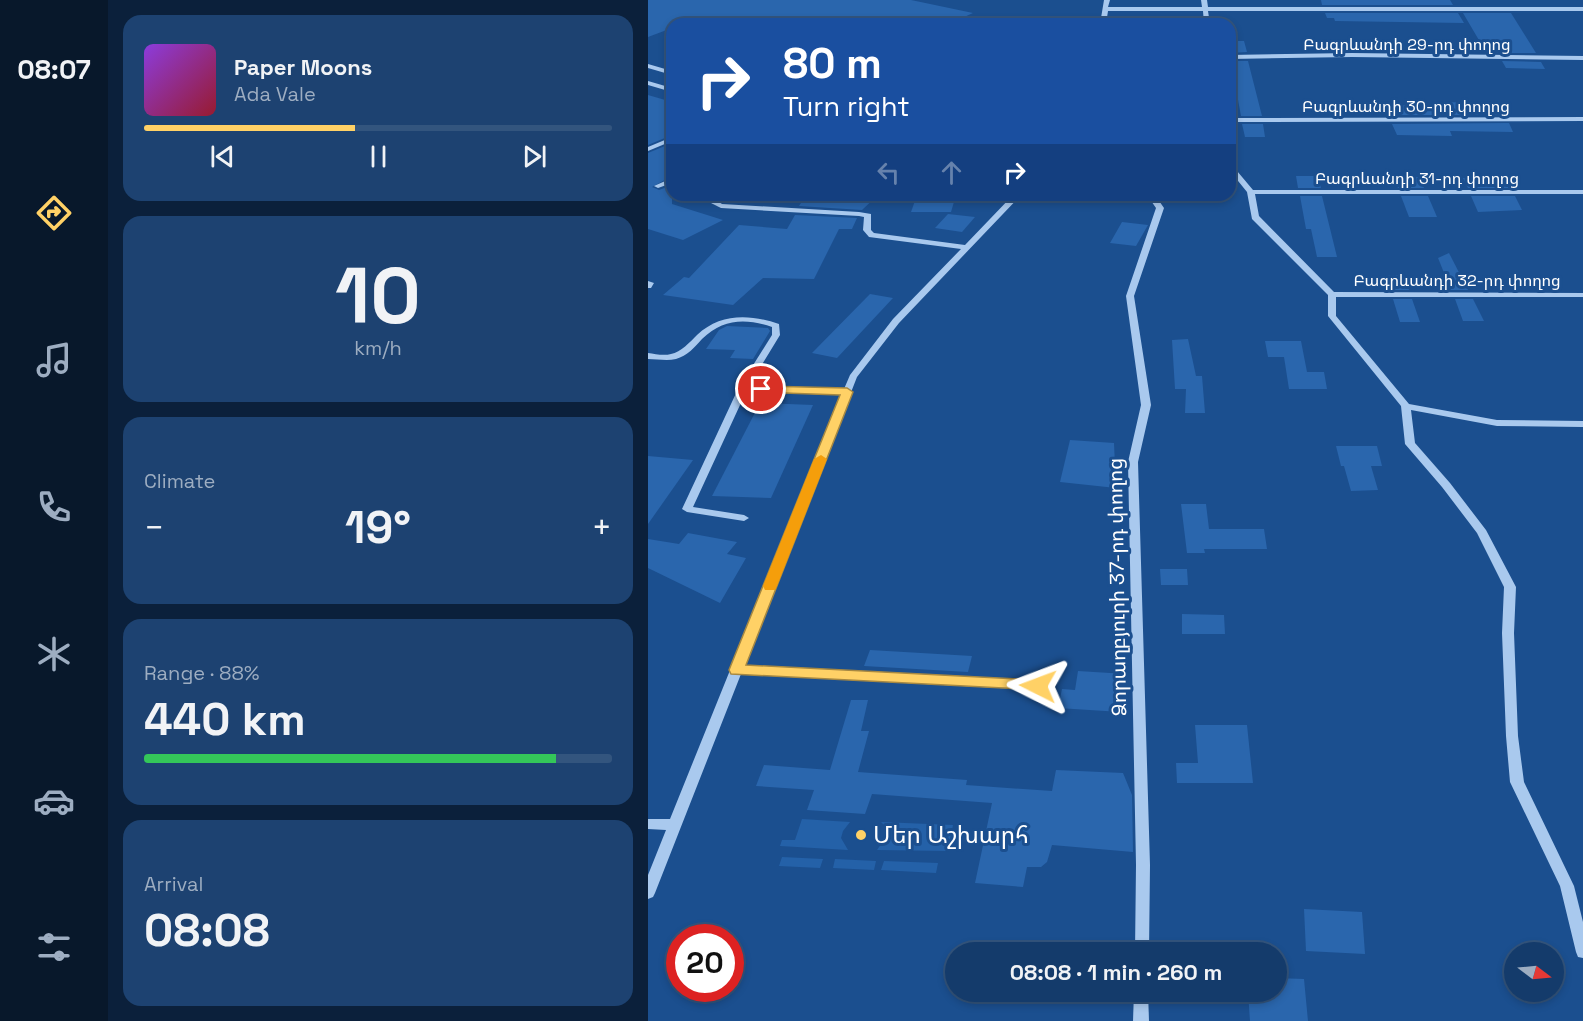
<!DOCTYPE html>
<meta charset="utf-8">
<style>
:root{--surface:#143b6b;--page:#1d4271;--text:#f1f3f6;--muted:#9dadc1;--line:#33557e;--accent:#ffd166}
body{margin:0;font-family:"Space Grotesk","Noto Sans Armenian",sans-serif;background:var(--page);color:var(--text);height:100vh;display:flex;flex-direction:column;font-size:22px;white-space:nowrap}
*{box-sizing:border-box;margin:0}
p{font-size:20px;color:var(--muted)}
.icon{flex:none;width:33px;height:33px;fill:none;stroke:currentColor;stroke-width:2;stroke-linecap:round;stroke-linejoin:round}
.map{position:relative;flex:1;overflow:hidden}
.side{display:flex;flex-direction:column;gap:15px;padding:15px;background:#0b203b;width:540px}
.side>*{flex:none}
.hud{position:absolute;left:18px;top:18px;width:570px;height:183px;border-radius:18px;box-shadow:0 3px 9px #0003,0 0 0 2px var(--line);background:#1a4fa0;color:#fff;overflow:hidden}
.needle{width:39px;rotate:106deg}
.fabs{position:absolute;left:856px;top:942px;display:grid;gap:12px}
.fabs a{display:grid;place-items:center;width:60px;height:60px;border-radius:50%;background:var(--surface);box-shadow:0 3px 9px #0003,0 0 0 2px var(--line);font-size:30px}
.speed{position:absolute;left:18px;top:924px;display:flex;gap:12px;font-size:30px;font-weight:700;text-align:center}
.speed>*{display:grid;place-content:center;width:78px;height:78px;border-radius:50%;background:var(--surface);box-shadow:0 3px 9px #0003,0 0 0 2px var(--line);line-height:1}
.speed .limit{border:9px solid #d22;background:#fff;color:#111}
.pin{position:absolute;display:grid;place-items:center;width:51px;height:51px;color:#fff;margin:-26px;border:3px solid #fff;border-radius:50%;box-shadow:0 2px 6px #0007}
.me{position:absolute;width:66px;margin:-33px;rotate:273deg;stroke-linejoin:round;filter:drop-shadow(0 0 4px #0008)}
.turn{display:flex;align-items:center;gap:21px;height:126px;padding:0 18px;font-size:27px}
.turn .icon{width:78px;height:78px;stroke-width:2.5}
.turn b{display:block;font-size:42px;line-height:51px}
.lanes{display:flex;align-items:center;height:57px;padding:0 18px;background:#0003;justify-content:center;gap:30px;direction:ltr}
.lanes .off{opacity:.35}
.big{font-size:45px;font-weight:600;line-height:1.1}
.side .widget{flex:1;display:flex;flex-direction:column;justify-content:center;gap:9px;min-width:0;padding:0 21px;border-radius:18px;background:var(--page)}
.side .dial{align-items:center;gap:0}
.dial b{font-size:78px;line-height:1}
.song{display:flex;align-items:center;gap:18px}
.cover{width:72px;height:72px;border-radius:9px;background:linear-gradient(135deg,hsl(270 70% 55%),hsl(350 70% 35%))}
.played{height:6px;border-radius:3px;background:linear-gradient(90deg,var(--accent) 45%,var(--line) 45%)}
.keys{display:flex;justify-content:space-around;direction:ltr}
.heat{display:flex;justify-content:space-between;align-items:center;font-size:33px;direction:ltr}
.charge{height:9px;border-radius:4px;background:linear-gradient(90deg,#34c759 88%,var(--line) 0)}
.trip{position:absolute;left:297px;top:942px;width:342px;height:60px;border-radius:30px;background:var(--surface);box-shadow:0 3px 9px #0003,0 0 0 2px var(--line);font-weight:600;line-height:60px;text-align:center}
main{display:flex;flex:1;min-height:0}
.dock{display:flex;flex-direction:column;width:108px;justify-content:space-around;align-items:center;background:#08182b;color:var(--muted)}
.dock .icon{width:42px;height:42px}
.dock .active{color:var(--accent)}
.dock b{font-size:27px;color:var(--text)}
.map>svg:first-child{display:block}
.green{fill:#2461a8}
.building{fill:#2a66ad}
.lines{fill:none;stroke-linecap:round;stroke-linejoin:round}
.minor{fill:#a9c9ee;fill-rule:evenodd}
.route{fill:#ffd166;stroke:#a68842;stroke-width:1.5}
.slow{fill:#f59e0b}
.poi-dot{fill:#ffd166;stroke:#1b4f8f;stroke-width:2}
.labels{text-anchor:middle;stroke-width:6;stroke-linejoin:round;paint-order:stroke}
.far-street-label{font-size:16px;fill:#fff;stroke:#1b4f8f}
.street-label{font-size:20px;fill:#fff;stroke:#1b4f8f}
.near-poi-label{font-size:24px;fill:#fff;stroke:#1b4f8f;text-anchor:start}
</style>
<main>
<nav class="dock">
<b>08:07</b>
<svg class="icon active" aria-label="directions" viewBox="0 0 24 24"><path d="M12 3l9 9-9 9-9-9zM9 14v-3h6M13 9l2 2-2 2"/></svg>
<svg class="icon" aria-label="music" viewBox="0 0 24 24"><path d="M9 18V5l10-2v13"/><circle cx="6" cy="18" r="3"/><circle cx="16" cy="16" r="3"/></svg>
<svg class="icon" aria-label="phone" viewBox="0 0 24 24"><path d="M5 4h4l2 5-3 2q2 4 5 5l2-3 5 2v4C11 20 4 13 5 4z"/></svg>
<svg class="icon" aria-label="climate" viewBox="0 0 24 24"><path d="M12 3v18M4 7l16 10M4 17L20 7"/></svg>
<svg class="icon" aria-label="car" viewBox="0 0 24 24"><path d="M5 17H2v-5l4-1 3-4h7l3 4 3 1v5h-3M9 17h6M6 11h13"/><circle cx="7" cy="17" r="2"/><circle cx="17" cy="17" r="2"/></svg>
<svg class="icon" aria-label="filters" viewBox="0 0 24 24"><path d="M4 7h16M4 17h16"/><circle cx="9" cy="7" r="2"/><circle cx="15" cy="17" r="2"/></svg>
</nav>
<section class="side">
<div class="widget">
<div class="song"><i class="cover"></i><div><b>Paper Moons</b><p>Ada Vale</p></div></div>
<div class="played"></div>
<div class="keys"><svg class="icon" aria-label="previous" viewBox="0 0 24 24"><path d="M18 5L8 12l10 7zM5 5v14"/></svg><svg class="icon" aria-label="pause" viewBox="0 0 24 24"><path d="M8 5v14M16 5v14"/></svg><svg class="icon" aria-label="next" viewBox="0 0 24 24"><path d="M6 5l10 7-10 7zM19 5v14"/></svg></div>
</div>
<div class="widget dial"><b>10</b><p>km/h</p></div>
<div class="widget"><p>Climate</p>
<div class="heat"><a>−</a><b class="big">19°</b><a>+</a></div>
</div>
<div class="widget"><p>Range · 88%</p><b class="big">440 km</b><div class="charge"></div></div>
<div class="widget"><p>Arrival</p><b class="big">08:08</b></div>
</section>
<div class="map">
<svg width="935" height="1021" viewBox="0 0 935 1021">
<rect width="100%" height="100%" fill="#1b4f8f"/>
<g class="green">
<path d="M 154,819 L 202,822 L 195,831 L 193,838 L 200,850 L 132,846 L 134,840 L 147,840 Z"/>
<path d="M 233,822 L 305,825 L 300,851 L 229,850 L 238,837 L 238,827 Z"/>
<path d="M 134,857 L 175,859 L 172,868 L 131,866 Z"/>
<path d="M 187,859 L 228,861 L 226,870 L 185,868 Z"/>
<path d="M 236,861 L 290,863 L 288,873 L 233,870 Z"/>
</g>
<g class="building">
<path d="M 0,0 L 263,0 L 325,13 L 301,24 L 75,24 L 50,18 L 34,24 L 24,24 L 24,28 L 0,37 Z"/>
<path d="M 673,0 L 802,0 L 805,5 L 674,5 Z"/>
<path d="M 677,13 L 810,13 L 816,23 L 687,21 L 686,18 L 679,18 Z"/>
<path d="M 815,13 L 863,13 L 888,53 L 849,53 L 845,47 L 835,47 Z"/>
<path d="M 582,41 L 596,41 L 599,52 L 582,53 Z"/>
<path d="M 582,61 L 600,61 L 614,116 L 593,116 L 588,89 L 582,89 Z"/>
<path d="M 854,61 L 893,62 L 897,69 L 858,68 Z"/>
<path d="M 0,95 L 24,102 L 24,135 L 0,145 Z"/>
<path d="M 793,102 L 843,103 L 845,106 L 853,107 L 857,115 L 741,115 L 736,105 L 795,106 Z"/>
<path d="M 861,123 L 865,132 L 802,131 L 804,136 L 749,135 L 744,124 Z"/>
<path d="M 594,124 L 615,124 L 617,137 L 597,137 Z"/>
<path d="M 24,143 L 24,176 L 4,187 L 11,190 L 24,185 L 24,204 L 75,220 L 35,240 L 0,229 L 0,153 Z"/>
<path d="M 648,176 L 670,176 L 673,188 L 650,188 Z"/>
<path d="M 745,177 L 771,177 L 776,188 L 750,188 Z"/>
<path d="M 815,178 L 858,178 L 863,188 L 820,188 Z"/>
<path d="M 158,195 L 230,195 L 214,210 L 151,206 Z"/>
<path d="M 269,195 L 308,195 L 303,212 L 263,212 Z"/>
<path d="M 652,196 L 674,196 L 689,257 L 669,257 L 663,229 L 658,229 Z"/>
<path d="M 753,196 L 780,196 L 789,217 L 761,217 Z"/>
<path d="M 823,196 L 867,196 L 874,210 L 830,212 Z"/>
<path d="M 300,214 L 327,217 L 314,232 L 287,228 Z"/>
<path d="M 147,215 L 209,218 L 204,229 L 191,229 L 166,279 L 115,278 L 85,305 L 15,295 L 36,277 L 41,278 L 91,225 L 139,229 Z"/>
<path d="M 474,222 L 500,225 L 488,246 L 462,243 Z"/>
<path d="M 801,253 L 820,290 L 803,290 L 790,258 Z"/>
<path d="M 738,275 L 756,275 L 761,290 L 743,290 Z"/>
<path d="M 222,294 L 245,298 L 189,358 L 164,353 Z"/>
<path d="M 745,299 L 764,299 L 772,322 L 752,322 Z"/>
<path d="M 807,299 L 825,299 L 836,321 L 815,321 Z"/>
<path d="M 79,326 L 120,328 L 122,331 L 105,359 L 82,358 L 87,350 L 58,349 L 71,330 Z"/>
<path d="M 540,339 L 548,376 L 554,376 L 557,413 L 537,413 L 538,389 L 527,389 L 524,340 Z"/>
<path d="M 617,341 L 653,341 L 659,372 L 676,372 L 679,389 L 641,389 L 636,357 L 620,357 Z"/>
<path d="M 112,403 L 165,405 L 123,498 L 64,496 Z"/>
<path d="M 422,440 L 466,443 L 468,488 L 412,482 Z"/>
<path d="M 688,446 L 729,446 L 734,466 L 723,466 L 730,490 L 703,491 L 696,466 L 693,466 Z"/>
<path d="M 0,456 L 45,460 L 0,524 Z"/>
<path d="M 533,504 L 558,504 L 561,529 L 616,529 L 619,549 L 556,549 L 557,553 L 539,553 Z"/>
<path d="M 40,533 L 89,542 L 79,554 L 98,558 L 72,603 L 0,568 L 0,539 L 31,544 Z"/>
<path d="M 512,569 L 539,569 L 540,585 L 513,585 Z"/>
<path d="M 534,614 L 576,615 L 577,634 L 534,634 Z"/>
<path d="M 222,650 L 324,656 L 320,672 L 216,666 Z"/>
<path d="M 430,671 L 478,674 L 473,712 L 410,708 L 414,689 L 427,690 Z"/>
<path d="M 203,700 L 220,700 L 213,731 L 221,731 L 210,772 L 319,780 L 318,785 L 404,791 L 408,770 L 475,773 L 484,795 L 485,852 L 404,845 L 399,862 L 393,867 L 379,867 L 375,887 L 327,883 L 344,803 L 224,794 L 217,814 L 159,810 L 166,790 L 108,786 L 116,765 L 182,770 Z"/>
<path d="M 547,725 L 599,725 L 605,783 L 529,783 L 528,763 L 550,763 Z"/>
<path d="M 656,909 L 714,912 L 717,954 L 658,951 Z"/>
<path d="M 628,978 L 656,979 L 660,1021 L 602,1021 L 600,992 L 628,992 Z"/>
</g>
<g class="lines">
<g class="minor">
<path d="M 456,0 L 462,0 L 460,7 L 554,7 L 553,0 L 559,0 L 560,7 L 935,7 L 935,11 L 560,11 L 562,24 L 556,24 L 555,11 L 460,11 L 458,24 L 452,24 Z"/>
<path d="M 704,53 L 935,56 L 935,60 L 704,57 L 582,59 L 582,55 Z"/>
<path d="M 0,64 L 24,71 L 24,75 L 0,68 Z"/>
<path d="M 0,81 L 24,88 L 24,92 L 0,85 Z"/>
<path d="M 935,117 L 935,121 L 582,122 L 582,118 Z"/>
<path d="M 24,137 L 24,141 L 0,151 L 0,147 Z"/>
<path d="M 582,164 L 584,165 L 605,190 L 935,190 L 935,194 L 607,194 L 611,216 L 686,292 L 935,293 L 935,297 L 688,297 L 688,316 L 761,404 L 849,420 L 935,421 L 935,427 L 849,426 L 763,410 L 767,443 L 802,483 L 838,530 L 868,587 L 866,633 L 870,736 L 876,782 L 926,886 L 935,922 L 935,958 L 930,957 L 928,952 L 912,886 L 862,782 L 858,736 L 854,633 L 856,587 L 829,533 L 794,487 L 757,444 L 753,406 L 680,316 L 680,295 L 604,219 L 599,192 L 582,171 Z"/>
<path d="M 24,178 L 24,183 L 10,188 L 6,186 Z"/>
<path d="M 67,195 L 116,195 L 112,197 L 72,200 L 71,202 L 74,204 L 211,212 L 223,214 L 223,230 L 226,233 L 317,245 L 365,195 L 373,195 L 251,323 L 209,377 L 96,666 L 390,682 L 394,683 L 396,686 L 394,689 L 390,690 L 93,674 L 7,893 L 5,897 L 0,899 L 0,875 L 18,830 L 0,829 L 0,819 L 22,819 L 193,395 L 98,392 L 45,507 L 96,515 L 101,518 L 96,521 L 39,512 L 34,509 L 90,389 L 124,335 L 124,327 C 97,318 75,319 54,339 C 47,347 39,356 28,359 C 19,361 9,359 0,359 L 0,353 C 7,354 16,356 23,354 C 33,352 42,342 49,335 C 72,313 102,314 131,324 L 132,335 L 101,386 L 196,389 L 202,375 L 245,319 L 313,249 L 221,237 L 215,230 L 216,217 L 211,216 L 73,208 L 63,203 Z"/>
<path d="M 499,195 L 507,195 L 516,208 L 486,296 L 503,405 L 490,462 L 502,865 L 501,952 L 487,952 L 488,865 L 480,462 L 493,405 L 478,296 L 508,208 Z"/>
<path d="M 0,281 L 6,283 L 3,288 L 0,288 Z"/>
<path d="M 486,992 L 500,992 L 501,1021 L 485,1021 Z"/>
</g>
</g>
<path class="route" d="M 113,386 L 199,388 L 205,392 L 98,665 L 390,680 L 396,682 L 398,686 L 396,690 L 83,674 L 81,670 L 192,395 L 109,392 L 107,389 Z"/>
<path class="slow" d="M 173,455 L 179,459 L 129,586 L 127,590 L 117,590 L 115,586 L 166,459 Z"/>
<circle class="poi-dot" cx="213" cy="835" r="6"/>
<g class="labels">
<g class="far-street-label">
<text x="759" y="50">Բագրևանդի 29-րդ փողոց</text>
<text x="758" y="112">Բագրևանդի 30-րդ փողոց</text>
<text x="769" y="184">Բագրևանդի 31-րդ փողոց</text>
<text x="809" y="286">Բագրևանդի 32-րդ փողոց</text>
</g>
<g class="street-label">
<text transform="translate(469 587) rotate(-91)" y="7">Ձորաղբյուրի 37-րդ փողոց</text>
</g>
<g class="near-poi-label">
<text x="225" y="843">Մեր Աշխարհ</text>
</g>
</g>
</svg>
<div class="fabs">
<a><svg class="needle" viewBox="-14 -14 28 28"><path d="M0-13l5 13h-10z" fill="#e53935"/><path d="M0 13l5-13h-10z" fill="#9dadc1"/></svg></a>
</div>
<div class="speed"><div class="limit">20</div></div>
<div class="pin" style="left:113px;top:389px;background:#d93025"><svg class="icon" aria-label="arrive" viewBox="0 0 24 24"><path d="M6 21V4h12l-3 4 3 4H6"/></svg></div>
<svg class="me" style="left:390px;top:686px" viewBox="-20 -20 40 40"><path d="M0-17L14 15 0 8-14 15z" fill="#ffd166" stroke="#fff" stroke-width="4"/></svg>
<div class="trip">08:08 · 1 min · 260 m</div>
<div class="hud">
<div class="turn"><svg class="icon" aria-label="right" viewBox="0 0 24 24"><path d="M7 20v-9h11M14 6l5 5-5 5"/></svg><div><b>80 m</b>Turn right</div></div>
<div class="lanes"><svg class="icon off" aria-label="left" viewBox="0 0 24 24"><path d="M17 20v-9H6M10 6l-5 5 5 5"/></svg><svg class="icon off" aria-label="ahead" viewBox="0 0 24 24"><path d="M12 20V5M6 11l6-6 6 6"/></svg><svg class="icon" aria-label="right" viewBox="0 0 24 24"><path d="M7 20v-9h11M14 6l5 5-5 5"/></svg></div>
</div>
</div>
</main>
